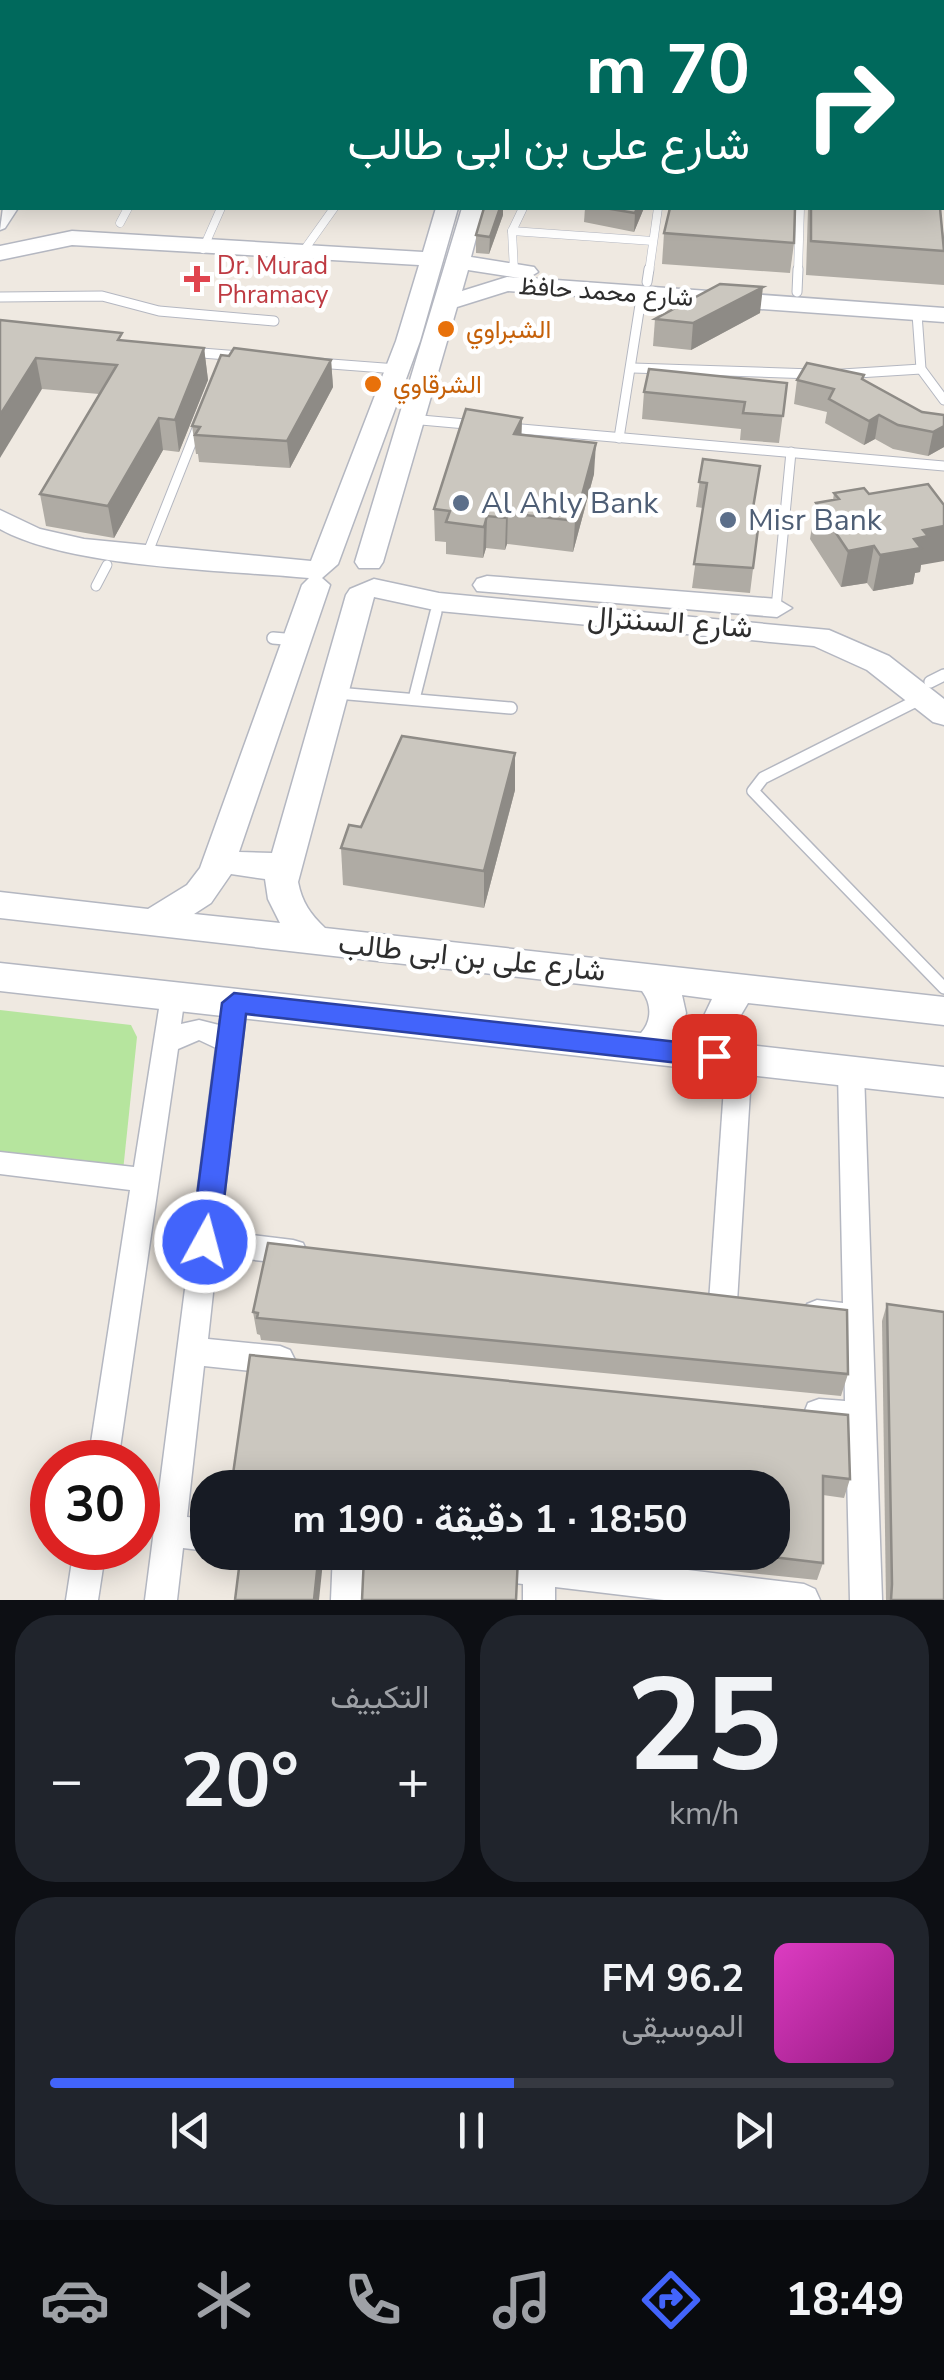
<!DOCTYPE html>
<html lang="ar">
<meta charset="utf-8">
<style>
:root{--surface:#171b24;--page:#20242c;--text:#f1f3f6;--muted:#9ea1a6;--line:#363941;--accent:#4264fb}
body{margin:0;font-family:"Nunito Sans",Vazirmatn,sans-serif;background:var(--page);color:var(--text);direction:rtl;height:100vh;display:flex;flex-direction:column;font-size:38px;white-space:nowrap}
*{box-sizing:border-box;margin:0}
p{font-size:32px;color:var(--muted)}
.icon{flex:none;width:55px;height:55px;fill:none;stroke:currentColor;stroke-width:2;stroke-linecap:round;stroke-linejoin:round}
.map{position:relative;height:1600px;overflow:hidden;direction:ltr}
.drawer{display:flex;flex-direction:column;gap:15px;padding:15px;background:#0d0f14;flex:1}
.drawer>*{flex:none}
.banner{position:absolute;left:0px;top:0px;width:945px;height:210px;box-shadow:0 5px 25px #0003;direction:rtl;background:#00695c;color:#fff;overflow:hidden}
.speed{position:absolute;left:30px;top:1440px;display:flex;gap:20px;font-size:50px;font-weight:700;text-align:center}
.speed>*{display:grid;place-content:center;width:130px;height:130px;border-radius:50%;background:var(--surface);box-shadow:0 5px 25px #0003;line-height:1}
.speed .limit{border:15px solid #d22;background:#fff;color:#111}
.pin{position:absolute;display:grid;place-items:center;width:85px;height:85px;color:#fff;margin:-42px;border-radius:20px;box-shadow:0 5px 15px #0006}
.me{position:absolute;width:110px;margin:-55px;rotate:7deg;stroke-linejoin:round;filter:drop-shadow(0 0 8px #0008)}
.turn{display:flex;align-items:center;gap:35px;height:210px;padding:0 30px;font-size:45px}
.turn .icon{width:130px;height:130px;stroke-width:2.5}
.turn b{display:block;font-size:70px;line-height:85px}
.big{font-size:75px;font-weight:700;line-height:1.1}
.drawer .widget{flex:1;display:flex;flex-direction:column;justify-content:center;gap:15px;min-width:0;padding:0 35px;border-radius:40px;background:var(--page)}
.drawer .dial{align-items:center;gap:0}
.dial b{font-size:130px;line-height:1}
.song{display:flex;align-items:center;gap:30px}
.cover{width:120px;height:120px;border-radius:15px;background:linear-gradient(135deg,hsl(310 70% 55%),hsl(310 70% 35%))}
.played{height:10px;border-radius:5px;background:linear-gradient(90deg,var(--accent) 55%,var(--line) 55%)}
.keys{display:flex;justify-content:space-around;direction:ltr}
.heat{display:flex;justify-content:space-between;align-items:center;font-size:55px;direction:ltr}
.drawer .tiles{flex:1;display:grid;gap:15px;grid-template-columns:1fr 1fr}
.widget:last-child{grid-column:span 2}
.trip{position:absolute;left:190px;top:1470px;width:600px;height:100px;border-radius:40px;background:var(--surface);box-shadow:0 5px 25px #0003;font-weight:700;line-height:100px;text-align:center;direction:rtl}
.tabs{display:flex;height:160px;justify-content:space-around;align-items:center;background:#090b0e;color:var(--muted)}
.tabs .icon{width:70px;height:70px}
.tabs .current{color:var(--accent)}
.tabs b{font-size:45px;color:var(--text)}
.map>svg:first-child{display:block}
.green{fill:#b6e59e}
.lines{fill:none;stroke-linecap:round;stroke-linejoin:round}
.lane-far2-casing{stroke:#b4b7c1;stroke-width:9}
.lane-far1-casing{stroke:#b4b7c1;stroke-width:11}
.lane-casing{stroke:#b4b7c1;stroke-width:14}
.street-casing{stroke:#b4b7c1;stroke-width:3}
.secondary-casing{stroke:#b4b7c1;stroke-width:3}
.lane-far2{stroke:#fff;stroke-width:8}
.lane-far1{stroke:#fff;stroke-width:9}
.lane{stroke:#fff;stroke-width:11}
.street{fill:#fff;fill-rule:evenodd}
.secondary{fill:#fff;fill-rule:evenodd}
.wall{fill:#afaba4}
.shaded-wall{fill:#8e8b86}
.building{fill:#cbc7bf;stroke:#8e8b86;stroke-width:2.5}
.route{fill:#4264fb;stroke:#2b41a3;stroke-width:2.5}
.health-dot{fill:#e0444e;stroke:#fff;stroke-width:4}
.food-dot{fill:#e8710a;stroke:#fff;stroke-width:4}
.service-dot{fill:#5c6f8a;stroke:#fff;stroke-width:4}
.labels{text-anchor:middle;stroke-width:9;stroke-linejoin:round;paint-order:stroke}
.far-health-label{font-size:25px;fill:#be3a42;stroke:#fff;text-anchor:start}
.far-street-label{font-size:25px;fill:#2e2e2e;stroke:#fff}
.far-food-label{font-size:25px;fill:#c56008;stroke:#fff;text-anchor:start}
.service-label{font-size:30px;fill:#4e5e75;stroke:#fff;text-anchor:start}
.street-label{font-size:30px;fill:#2e2e2e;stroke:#fff}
</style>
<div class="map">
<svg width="944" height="1600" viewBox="0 0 944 1600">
<rect width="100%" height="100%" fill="#efe9e1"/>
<path class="green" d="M 0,1010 L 131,1025 L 137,1037 L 123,1171 L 0,1156 Z"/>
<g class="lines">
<defs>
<g id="lane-far2">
<path d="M 523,208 L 512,231 L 653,241"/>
<path d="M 120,223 L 128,208"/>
<path d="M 512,231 L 514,271"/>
<path d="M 203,249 L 221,208"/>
<path d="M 302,253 L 334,208"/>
<path d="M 649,272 L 658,208"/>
<path d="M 798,272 L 800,208"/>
</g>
<g id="lane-far1">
<path d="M 647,282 L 649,269"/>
<path d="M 797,292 L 798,269"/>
<path d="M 0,297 L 102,296 L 159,311 L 274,321"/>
<path d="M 917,314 L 921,369 L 944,400"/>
<path d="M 189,352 L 240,356"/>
<path d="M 318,363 L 397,369"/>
<path d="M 633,368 L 813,374"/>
<path d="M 842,374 L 921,369"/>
<path d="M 410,419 L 477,425"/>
<path d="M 510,428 L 944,466"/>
<path d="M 619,438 L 642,292"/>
<path d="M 148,552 L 198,426"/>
<path d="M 96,586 L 107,565"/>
<path d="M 776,608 L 791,452"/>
<path d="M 436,614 L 439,602"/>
</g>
<g id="lane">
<path d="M 273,638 L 296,640"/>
<path d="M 930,682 L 944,675"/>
<path d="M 337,693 L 511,708"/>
<path d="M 922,698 L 763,778 L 753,791 L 944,988"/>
<path d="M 414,699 L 436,612"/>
</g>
<g id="street">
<path d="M 0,0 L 42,0 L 43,2 L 2,4 Z"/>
<path d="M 705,0 L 759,0 L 760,2 L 706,2 Z"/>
<rect x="824" y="0" width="12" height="2"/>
<rect x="908" y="0" width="12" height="2"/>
<rect x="0" y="33" width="2" height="8"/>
<rect x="942" y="74" width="2" height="8"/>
<path d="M 3,208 L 18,208 L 5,228 L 0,230 Z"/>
<path d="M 173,986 L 182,989 L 185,996 L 181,1024 L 199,1020 L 219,1025 L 225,996 L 234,993 L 243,996 L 247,1003 L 220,1231 L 293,1240 L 303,1243 L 307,1252 L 303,1261 L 293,1264 L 217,1256 L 208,1339 L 280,1346 L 290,1350 L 295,1360 L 290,1370 L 280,1374 L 204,1366 L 187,1517 L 208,1519 L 208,1551 L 183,1548 L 177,1600 L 145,1600 L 216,1048 L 199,1040 L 178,1049 L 118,1462 L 88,1462 L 130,1190 L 0,1174 L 0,1152 L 134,1167 L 161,996 L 164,989 Z"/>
<path d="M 739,1049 L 748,1052 L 752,1059 L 737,1302 L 733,1311 L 723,1315 L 713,1311 L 709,1302 L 726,1059 L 730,1052 Z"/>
<path d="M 851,1061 L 860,1065 L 864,1072 L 882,1600 L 850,1600 L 846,1430 L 808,1423 L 804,1413 L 808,1403 L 819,1399 L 845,1401 L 844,1329 L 807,1322 L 803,1313 L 807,1304 L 817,1300 L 843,1303 L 838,1072 L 842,1065 Z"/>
<path d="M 74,1548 L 106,1548 L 98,1600 L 66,1600 Z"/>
<path d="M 333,1552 L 365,1552 L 363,1600 L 331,1600 Z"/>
<path d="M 370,1552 L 540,1552 L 804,1584 L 815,1589 L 820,1600 L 664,1600 L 555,1587 L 555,1600 L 523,1600 L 523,1584 L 386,1568 L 375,1563 Z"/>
</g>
<g id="secondary">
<rect x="0" y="68" width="2" height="12"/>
<path d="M 0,91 L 2,92 L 2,104 L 0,103 Z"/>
<rect x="942" y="126" width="2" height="12"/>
<rect x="0" y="141" width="2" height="13"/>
<rect x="942" y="149" width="2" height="12"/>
<path d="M 436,208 L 458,208 L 420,341 L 338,564 L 322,578 L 330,585 L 239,852 L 272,853 L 346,595 L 350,589 L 374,579 L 439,593 L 829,630 L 889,656 L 944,699 L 944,725 L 933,722 L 867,670 L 814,646 L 439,611 L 374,597 L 298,882 C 302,902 310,914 325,928 L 944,997 L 944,1025 L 748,1003 L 738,1020 L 749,1045 L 944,1067 L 944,1097 L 0,991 L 0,963 L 641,1033 C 652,1021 652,1004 642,991 L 0,918 L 0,892 L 148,909 L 187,885 L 200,868 L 302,585 L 309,578 C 225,570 70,568 0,529 L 0,510 L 40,529 L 84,539 L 311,561 L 396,341 L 419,265 L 72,245 L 0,260 L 0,246 L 72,231 L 423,252 ZM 231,874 L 265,879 L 268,899 L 280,923 L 194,914 L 211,903 ZM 682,995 L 712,999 L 702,1020 L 708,1041 L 678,1037 L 686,1013 Z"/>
<path d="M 462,208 L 484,208 L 471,257 L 534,267 L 538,272 L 528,278 L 944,308 L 944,322 L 508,291 L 457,307 L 383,562 L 379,568 L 359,568 L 355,562 ZM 468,270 L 520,278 L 507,277 L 462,291 Z"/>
<path d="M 487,576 L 777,599 L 792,608 L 777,617 L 477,591 L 473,585 L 477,579 Z"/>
</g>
</defs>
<use href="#lane-far2" class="lane-far2-casing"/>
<use href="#lane-far1" class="lane-far1-casing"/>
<use href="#lane" class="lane-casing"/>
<use href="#street" class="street-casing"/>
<use href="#secondary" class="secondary-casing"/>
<use href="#lane-far2" class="lane-far2"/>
<use href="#lane-far1" class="lane-far1"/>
<use href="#lane" class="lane"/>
<use href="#street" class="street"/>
<use href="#secondary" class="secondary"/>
</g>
<g class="wall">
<path d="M 61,0 L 170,0 L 167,2 L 97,2 Z"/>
<path d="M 670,0 L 744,0 L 744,2 L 669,2 Z"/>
<rect x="942" y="7" width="2" height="63"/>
<path d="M 585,208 L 644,208 L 634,232 L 584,222 Z"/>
<path d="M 808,208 L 940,208 L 944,239 L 944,285 L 806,275 Z"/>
<path d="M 503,215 L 489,254 L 476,253 L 476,235 Z"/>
<path d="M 664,233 L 794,243 L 790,273 L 662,264 Z"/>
<path d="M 760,313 L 691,350 L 653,346 L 655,319 Z"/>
<path d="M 0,320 L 123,340 L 204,348 L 208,380 L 179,452 L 163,450 L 114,538 L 46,526 L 40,494 L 99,394 L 42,389 Z"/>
<path d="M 331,360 L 333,387 L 290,468 L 199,462 L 198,454 L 196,454 L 192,426 Z"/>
<path d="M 864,375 L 863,380 L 922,412 L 944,415 L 944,447 L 928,456 L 893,449 L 875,439 L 864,445 L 825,423 L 827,412 L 794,404 L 797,380 Z"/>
<path d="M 787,383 L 779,443 L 740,440 L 741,429 L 642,419 L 644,392 Z"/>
<path d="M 522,418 L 521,435 L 594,474 L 573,552 L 507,544 L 505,550 L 486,548 L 483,558 L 446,554 L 446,542 L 435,541 L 434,509 Z"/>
<path d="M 703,459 L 751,520 L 759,521 L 750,593 L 692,588 L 703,508 L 696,507 Z"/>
<path d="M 834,493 L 921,565 L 920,572 L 915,573 L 913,584 L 873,591 L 867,583 L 841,587 L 810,539 L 816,503 L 833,500 Z"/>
<path d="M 515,753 L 515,790 L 484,908 L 343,885 L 341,848 L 361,827 Z"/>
<path d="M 887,1304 L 944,1600 L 886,1600 L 882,1321 Z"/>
<path d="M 253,1312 L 848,1374 L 841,1396 L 261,1340 L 260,1335 L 257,1334 Z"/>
<path d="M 250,1355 L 850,1479 L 844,1498 L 823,1495 L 823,1563 L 817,1580 L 675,1565 L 620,1552 L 772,1552 Z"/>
</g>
<g class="shaded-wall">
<path d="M 151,0 L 170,0 L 167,2 L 149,2 Z"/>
<path d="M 276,0 L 296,0 L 294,2 L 274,2 Z"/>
<path d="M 500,208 L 503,208 L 503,215 L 489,254 L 490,237 Z"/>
<path d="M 637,208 L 644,208 L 634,232 L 635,213 Z"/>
<path d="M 763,287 L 760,313 L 691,350 L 693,323 Z"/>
<path d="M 204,348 L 208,380 L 179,452 L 175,420 Z"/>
<path d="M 36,358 L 42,389 L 0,458 L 0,415 Z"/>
<path d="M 331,360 L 333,387 L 290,468 L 287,441 Z"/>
<path d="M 879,415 L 875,439 L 864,445 L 869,421 Z"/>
<path d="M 159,418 L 163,450 L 114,538 L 108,506 Z"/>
<path d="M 522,418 L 521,449 L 514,434 Z"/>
<path d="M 944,426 L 944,447 L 928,456 L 933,432 Z"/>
<path d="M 596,443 L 594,474 L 573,552 L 575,521 Z"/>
<path d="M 508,513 L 507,544 L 505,550 L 506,518 Z"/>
<path d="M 487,516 L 486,548 L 483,558 L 484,527 Z"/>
<path d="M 944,526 L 944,561 L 921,565 L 920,572 L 915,573 L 913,584 L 873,591 L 880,555 L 914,539 L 923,530 Z"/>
<path d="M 874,546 L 867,583 L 841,587 L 848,551 Z"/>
<path d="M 515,753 L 515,790 L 484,908 L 484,871 Z"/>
<path d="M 319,1552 L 324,1552 L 319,1600 L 314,1600 Z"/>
</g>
<g class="building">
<path d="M 249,0 L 276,0 L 274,2 L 247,2 Z"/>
<path d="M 670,0 L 710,0 L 710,2 L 669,2 Z"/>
<path d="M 844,0 L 903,0 L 902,2 L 844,2 Z"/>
<rect x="942" y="7" width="2" height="24"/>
<path d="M 484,208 L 500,208 L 490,237 L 476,235 Z"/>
<path d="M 605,208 L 637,208 L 635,213 Z"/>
<path d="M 670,208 L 795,208 L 794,243 L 664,233 Z"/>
<path d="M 811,208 L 940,208 L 944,251 L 811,241 Z"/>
<path d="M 720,284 L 763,287 L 693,323 L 655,319 Z"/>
<path d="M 0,320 L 122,333 L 118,340 L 204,348 L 175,420 L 159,418 L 108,506 L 40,494 L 117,365 L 36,358 L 0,415 Z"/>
<path d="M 234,348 L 331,360 L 287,441 L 195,435 L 200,427 L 192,426 L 221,355 L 229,356 Z"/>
<path d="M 807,363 L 864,375 L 862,379 L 922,412 L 944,415 L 944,426 L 933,432 L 898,425 L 879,415 L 869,421 L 829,399 L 834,389 L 797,380 Z"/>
<path d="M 649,369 L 787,383 L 783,416 L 743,413 L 745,402 L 644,392 Z"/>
<path d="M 466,409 L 522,418 L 514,434 L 596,443 L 575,521 L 508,513 L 506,518 L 487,516 L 484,527 L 446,522 L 450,511 L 434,509 Z"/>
<path d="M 703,459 L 760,466 L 751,520 L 759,521 L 753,568 L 694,564 L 707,483 L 699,482 Z"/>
<path d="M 928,484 L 944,505 L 944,526 L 923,530 L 928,536 L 914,539 L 921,548 L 880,555 L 874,546 L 848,551 L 816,503 L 839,499 L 834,493 L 864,488 L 869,494 Z"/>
<path d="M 402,736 L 515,753 L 484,871 L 341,848 L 349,825 L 361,827 Z"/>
<path d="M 268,1243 L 847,1310 L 848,1374 L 257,1318 L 258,1313 L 253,1312 Z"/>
<path d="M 887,1304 L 944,1312 L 944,1600 L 891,1600 L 892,1584 Z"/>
<path d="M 250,1355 L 848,1415 L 850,1479 L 823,1476 L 823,1563 L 729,1552 L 772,1552 L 772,1488 L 231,1488 Z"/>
<path d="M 241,1552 L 319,1552 L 314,1600 L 235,1600 Z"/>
<path d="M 364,1557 L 518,1557 L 516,1600 L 362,1600 Z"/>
</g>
<path class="route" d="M 234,993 L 714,1046 L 727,1056 L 714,1067 L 246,1014 L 219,1242 L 215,1251 L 205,1254 L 195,1251 L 191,1242 L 222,1003 Z"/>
<path class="health-dot" d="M192 264h10v10h10v10h-10v10h-10v-10h-10v-10h10z"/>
<g class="food-dot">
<circle cx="446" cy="329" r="10"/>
<circle cx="373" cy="384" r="10"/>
</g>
<g class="service-dot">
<circle cx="461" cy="503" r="10"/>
<circle cx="728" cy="520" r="10"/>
</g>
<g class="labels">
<g class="far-health-label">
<text x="217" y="274">Dr. Murad<tspan x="217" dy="29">Phramacy</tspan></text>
</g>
<g class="far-street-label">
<text transform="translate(606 291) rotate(4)" y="9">شارع محمد حافظ</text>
</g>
<g class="far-food-label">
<text x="466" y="338">الشبراوي</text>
<text x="393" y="393">الشرقاوي</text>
</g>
<g class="service-label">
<text x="481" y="513">Al Ahly Bank</text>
<text x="748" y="530">Misr Bank</text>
</g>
<g class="street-label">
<text transform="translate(670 622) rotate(4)" y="10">شارع السنترال</text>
<text transform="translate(472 957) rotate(6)" y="10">شارع على بن ابى طالب</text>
</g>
</g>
</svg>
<div class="speed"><div class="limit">30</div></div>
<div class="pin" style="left:714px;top:1056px;background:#d93025"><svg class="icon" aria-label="arrive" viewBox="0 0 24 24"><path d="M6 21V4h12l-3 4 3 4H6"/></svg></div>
<svg class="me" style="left:205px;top:1242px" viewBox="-20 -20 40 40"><circle r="17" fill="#4264fb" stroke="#fff" stroke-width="3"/><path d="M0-11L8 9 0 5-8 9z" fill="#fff"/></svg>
<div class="trip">18:50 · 1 دقيقة · 190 m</div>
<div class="banner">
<div class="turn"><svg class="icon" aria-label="right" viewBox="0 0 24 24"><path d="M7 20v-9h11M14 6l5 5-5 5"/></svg><div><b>70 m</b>شارع على بن ابى طالب</div></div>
</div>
</div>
<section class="drawer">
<div class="tiles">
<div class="widget dial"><b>25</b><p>km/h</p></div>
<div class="widget"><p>التكييف</p>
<div class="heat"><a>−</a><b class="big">20°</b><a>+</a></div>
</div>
<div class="widget">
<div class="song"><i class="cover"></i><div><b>96.2 FM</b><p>الموسيقى</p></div></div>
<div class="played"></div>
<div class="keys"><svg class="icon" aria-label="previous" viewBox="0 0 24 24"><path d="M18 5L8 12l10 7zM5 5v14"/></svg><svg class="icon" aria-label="pause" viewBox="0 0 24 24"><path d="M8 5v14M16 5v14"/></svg><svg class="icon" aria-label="next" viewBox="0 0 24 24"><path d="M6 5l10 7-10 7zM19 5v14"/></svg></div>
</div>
</div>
</section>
<nav class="tabs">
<b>18:49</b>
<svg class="icon current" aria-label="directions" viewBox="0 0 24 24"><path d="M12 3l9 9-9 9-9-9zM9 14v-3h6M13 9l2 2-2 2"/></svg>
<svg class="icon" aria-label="music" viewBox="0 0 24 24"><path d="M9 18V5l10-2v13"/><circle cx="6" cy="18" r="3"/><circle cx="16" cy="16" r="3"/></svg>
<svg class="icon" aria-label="phone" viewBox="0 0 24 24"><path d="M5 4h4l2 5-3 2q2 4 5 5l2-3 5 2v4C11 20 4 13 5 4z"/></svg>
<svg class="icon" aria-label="climate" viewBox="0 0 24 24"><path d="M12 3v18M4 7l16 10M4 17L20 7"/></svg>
<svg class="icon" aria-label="car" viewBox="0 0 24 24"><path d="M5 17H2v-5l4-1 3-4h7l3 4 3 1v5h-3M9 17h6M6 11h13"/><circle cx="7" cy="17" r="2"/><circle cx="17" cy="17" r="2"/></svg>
</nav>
